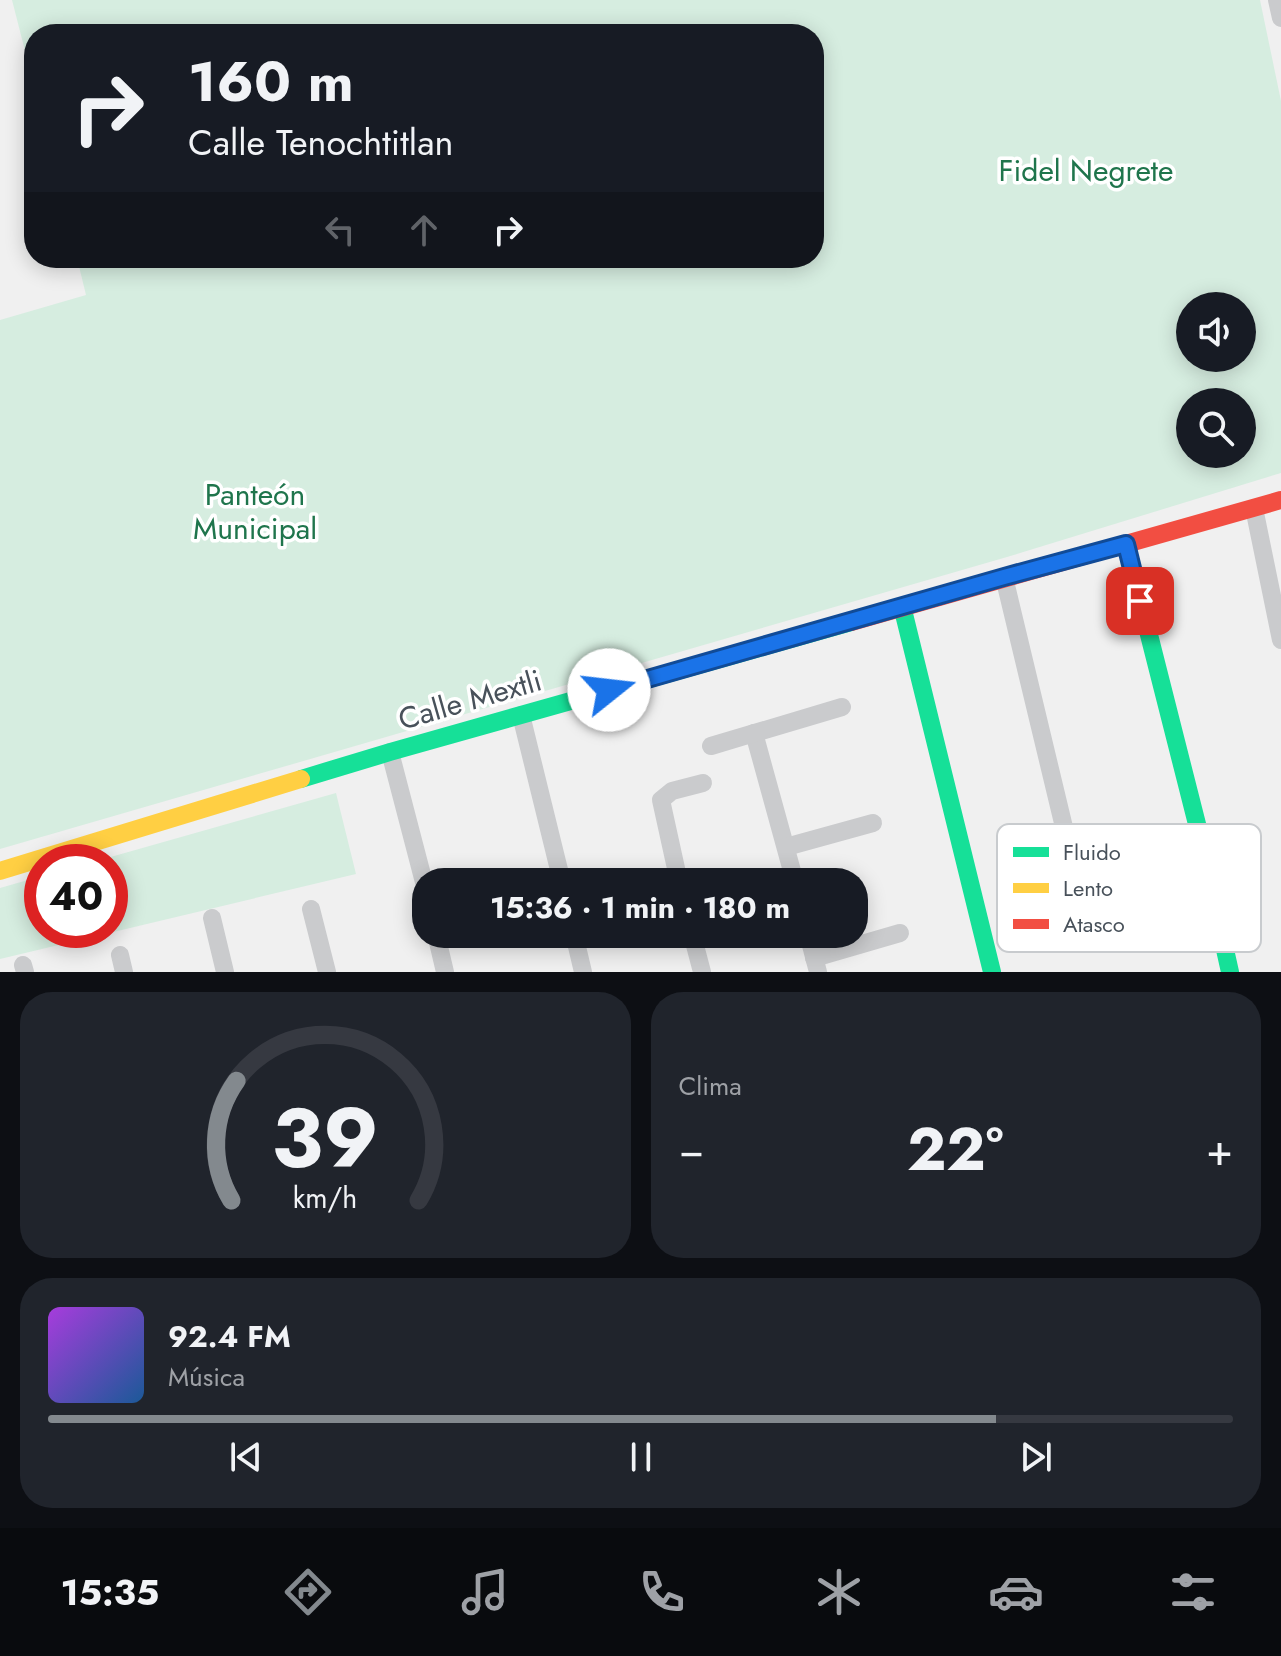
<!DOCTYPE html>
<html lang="es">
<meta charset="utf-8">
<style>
:root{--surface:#171b24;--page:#20242c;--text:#f1f3f6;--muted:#9ea1a6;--line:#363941;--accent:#83898e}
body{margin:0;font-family:Jost,sans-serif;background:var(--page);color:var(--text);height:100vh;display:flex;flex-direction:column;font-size:30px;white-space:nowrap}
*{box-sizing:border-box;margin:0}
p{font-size:26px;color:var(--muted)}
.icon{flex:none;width:44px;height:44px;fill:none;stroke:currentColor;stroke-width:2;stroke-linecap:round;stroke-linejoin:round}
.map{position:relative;height:972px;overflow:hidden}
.side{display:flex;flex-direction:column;gap:20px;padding:20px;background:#0d0f14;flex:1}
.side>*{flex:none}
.banner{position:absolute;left:24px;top:24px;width:800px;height:244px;border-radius:32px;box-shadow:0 4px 20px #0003;background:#171b24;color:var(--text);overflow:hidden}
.tools{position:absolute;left:1176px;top:292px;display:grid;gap:16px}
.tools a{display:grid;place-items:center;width:80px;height:80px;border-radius:50%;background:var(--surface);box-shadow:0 4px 20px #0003;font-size:40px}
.speed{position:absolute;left:24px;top:844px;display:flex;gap:16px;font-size:40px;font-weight:700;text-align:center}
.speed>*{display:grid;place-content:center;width:104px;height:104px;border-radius:50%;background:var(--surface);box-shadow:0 4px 20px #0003;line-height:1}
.speed .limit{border:12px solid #d22;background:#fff;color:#111}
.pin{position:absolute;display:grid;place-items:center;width:68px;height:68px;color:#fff;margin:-34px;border-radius:16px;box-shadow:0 4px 12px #0006}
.me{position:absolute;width:88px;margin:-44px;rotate:74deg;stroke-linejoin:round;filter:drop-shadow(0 0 6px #0008)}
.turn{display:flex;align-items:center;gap:28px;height:168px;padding:0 32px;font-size:36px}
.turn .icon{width:104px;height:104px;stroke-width:2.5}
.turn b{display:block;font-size:56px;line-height:68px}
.lanes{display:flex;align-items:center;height:76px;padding:0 32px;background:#0003;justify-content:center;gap:40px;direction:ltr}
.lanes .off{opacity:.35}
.big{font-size:60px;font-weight:700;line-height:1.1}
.side .tile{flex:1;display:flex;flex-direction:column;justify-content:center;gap:12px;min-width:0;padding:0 28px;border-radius:32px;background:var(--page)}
.side .dial{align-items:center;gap:0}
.dial svg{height:208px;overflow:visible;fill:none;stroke:var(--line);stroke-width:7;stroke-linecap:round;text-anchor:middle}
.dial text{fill:var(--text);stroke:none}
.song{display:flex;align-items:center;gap:24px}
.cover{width:96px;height:96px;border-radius:12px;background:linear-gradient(135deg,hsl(280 70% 55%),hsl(210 70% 35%))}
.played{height:8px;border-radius:4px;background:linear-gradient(90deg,var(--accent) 80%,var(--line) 80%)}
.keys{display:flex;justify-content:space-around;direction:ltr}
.heat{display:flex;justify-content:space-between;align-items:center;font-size:44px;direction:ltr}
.side .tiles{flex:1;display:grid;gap:20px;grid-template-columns:1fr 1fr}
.tile:last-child{grid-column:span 2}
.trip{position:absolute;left:412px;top:868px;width:456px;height:80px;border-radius:32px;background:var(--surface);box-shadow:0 4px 20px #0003;font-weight:700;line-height:80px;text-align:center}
.tabs{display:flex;height:128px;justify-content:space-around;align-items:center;background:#090b0e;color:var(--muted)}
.tabs .icon{width:56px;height:56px}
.tabs .active{color:var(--accent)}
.tabs b{font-size:36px;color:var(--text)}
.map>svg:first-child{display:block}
.green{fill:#d6ede0;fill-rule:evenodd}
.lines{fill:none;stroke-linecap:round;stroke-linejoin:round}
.street{stroke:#cacbcd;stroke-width:18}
.fast{stroke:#16e098;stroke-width:18}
.slow{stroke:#ffcf43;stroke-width:18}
.jam{stroke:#f24e42;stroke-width:18}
.route-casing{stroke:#114b97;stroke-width:20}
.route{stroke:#1a73e8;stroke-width:14}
.labels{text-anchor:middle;stroke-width:7;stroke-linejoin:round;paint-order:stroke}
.park-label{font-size:30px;fill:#1f754c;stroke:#fff}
.street-label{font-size:30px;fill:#48515a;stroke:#fff}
.key{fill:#fff;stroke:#c8cbce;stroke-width:2}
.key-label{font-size:22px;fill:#48515a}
</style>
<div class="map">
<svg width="1281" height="972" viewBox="0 0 1281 972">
<rect width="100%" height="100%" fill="#f0f0f0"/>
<g class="green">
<path d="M 12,0 L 1260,0 L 1281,101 L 1281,473 L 1007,557 L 0,849 L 0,320 L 86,295 L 77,258 L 814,258 L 814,34 L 34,34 L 34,86 ZM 1190,306 L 1242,306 L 1242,358 L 1190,358 ZM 1190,402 L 1242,402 L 1242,454 L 1190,454 Z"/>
<path d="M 336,793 L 356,874 L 0,959 L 0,888 L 42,876 L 42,930 L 110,930 L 110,862 L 93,862 Z"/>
</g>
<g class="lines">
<g class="street">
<path d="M 1277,0 L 1281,18"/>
<path d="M 1254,508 L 1281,640"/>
<path d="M 1004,577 L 1086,919"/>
<path d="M 521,715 L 562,882"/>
<path d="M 754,733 L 795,882"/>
<path d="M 711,746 L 842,707"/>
<path d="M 390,752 L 426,890"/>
<path d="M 786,847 L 873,823"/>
<path d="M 679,882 L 661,800 L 672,791 L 703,783"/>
<path d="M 311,909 L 327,972"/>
<path d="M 212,918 L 225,972"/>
<path d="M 436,934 L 445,972"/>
<path d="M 574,934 L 583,972"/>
<path d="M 692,934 L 702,972"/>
<path d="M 808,934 L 818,972"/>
<path d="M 120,955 L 124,972"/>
<path d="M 814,958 L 900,933"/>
<path d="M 23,965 L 25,972"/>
</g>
<g class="fast">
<path d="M 1126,544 L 1198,828 L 1230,972"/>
<path d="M 902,606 L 992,972"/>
<path d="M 301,779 L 390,752 L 851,622"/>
</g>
<path class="slow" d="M 0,871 L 301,779"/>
<path class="jam" d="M 851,622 L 1281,500"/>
</g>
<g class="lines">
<defs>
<path id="route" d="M 609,690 L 1004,577 L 1126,544 L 1140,601"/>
</defs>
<use href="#route" class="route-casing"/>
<use href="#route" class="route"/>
</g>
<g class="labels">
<g class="park-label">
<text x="1086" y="181">Fidel Negrete</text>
<text x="255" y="505">Panteón<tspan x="255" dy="34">Municipal</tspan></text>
</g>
<g class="street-label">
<text transform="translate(470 700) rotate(-16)" y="10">Calle Mextli</text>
</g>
</g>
<rect x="997" y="824" width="264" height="128" rx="12" class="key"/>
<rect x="1013" y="847" width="36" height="10" fill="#16e098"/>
<rect x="1013" y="883" width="36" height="10" fill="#ffcf43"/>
<rect x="1013" y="919" width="36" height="10" fill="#f24e42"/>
<g class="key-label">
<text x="1063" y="860">Fluido</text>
<text x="1063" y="896">Lento</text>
<text x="1063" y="932">Atasco</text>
</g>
</svg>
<div class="tools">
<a><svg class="icon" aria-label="sound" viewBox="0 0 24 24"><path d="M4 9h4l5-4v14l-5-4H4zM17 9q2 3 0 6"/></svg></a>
<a><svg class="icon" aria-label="search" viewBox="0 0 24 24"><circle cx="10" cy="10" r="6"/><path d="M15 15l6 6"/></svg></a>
</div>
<div class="speed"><div class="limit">40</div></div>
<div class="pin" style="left:1140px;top:601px;background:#d93025"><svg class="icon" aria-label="arrive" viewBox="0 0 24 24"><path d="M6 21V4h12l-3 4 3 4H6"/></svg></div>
<svg class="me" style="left:609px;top:690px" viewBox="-20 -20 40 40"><circle r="19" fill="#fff"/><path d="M0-13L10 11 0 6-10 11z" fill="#1a73e8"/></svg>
<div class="trip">15:36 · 1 min · 180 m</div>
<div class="banner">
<div class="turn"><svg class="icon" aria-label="right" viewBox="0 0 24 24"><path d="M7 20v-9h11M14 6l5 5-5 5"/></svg><div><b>160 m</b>Calle Tenochtitlan</div></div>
<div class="lanes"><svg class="icon off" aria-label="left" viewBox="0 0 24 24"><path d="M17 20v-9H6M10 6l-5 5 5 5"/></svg><svg class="icon off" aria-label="ahead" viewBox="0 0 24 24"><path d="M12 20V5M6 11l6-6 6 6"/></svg><svg class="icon" aria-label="right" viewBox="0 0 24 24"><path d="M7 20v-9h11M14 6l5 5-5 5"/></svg></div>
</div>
</div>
<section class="side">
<div class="tiles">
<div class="tile dial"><svg viewBox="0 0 100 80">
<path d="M14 69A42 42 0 1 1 86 69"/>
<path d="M14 69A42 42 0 0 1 16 23" stroke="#83898e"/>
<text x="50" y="56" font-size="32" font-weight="700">39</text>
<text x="50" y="72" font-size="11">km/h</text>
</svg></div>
<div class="tile"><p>Clima</p>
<div class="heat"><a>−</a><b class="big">22°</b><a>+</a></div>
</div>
<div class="tile">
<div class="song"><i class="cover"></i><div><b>92.4 FM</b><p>Música</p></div></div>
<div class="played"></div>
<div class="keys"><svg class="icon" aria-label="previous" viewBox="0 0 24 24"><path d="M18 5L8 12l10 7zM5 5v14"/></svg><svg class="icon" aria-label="pause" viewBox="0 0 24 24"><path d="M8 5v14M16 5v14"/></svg><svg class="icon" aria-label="next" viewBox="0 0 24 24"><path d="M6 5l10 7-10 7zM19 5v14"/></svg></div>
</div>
</div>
</section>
<nav class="tabs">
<b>15:35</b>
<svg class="icon active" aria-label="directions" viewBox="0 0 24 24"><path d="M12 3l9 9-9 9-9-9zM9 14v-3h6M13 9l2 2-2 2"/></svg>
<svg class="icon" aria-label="music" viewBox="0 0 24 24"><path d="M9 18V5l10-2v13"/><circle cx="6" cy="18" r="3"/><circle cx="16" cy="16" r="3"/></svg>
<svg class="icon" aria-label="phone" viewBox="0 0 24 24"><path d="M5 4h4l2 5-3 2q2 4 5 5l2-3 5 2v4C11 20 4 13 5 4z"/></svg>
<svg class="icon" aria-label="climate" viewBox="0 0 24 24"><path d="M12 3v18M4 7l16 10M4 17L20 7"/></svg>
<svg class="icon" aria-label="car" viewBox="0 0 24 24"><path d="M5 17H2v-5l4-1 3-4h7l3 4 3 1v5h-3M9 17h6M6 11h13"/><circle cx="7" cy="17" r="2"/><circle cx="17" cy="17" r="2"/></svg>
<svg class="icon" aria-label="filters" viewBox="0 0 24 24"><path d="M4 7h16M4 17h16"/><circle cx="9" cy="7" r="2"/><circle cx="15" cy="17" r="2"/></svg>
</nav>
